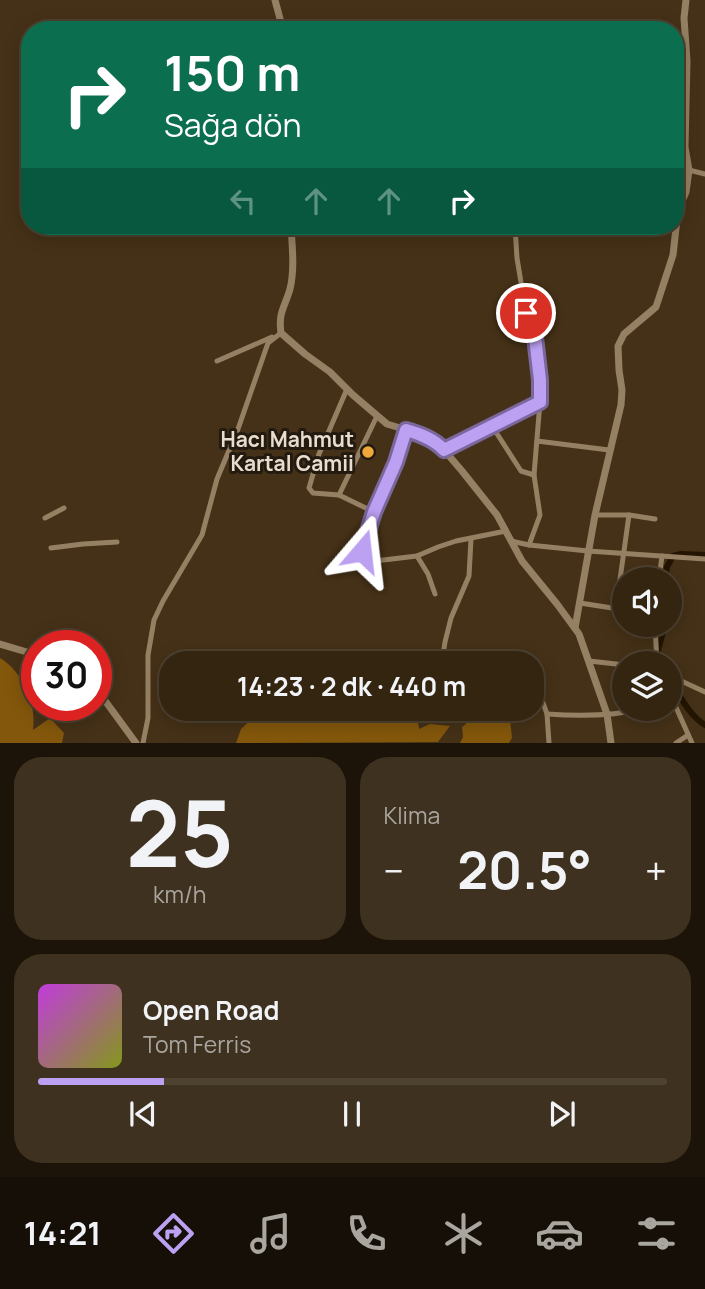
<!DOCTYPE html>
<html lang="tr">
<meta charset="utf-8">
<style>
:root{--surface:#342511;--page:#3f311f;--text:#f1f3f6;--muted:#a9a59f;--line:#4e4231;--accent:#bca0f2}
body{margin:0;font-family:Manrope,sans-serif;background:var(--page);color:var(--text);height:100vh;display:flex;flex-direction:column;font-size:26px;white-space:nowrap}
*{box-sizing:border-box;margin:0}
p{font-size:23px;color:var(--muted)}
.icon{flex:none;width:38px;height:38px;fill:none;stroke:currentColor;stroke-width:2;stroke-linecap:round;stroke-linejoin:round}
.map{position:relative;height:743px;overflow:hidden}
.sheet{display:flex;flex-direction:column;gap:14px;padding:14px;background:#1d1409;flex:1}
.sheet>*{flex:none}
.guide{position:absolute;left:21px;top:21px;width:663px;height:214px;border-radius:28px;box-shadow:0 4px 18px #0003,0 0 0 2px var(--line);background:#0b6e4f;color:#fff;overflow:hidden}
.buttons{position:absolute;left:612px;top:567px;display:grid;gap:14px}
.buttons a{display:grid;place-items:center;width:70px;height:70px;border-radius:50%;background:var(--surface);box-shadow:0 4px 18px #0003,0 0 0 2px var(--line);font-size:35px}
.speed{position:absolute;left:21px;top:630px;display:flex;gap:14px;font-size:35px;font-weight:700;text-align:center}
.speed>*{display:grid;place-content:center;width:91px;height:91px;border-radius:50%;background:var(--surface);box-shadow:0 4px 18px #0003,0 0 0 2px var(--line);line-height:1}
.speed .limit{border:10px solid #d22;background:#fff;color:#111}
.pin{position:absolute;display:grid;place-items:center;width:60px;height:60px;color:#fff;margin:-30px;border:4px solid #fff;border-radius:50%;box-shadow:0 2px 7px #0007}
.me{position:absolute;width:77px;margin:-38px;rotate:17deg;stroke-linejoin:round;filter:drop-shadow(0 0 5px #0008)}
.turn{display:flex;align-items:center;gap:24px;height:147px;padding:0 28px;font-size:32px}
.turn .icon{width:91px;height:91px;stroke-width:2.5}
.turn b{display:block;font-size:49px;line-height:60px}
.lanes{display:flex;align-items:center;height:66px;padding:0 28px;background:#0003;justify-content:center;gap:35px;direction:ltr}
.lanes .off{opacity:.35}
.big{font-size:52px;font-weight:700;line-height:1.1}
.sheet .card{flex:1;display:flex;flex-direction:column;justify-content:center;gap:10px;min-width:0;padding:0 24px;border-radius:28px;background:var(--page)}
.sheet .dial{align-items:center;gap:0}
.dial b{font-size:91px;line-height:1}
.song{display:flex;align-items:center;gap:21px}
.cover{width:84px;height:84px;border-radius:10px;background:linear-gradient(135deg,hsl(290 70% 55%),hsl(70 70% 35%))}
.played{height:7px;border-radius:4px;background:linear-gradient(90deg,var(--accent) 20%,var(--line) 20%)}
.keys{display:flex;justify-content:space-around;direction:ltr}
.heat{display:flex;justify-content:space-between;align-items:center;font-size:38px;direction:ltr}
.sheet .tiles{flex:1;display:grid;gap:14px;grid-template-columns:1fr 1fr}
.card:last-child{grid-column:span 2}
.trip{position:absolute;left:159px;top:651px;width:385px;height:70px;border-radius:28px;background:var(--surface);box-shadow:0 4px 18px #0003,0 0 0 2px var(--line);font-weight:700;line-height:70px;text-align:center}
.tabs{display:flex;height:112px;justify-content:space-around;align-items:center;background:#150f07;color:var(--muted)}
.tabs .icon{width:49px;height:49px}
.tabs .on{color:var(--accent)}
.tabs b{font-size:32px;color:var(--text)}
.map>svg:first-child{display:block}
.forest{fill:#84580c}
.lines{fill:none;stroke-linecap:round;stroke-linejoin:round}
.canal{stroke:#241502;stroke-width:6}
.minor{stroke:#968063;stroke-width:5}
.tertiary{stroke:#968063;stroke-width:7}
.route-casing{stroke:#7a689d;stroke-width:18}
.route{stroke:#bca0f2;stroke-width:12}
.poi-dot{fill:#eea83c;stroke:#241b10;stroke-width:2.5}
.labels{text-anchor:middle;stroke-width:6;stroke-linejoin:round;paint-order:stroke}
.poi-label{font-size:21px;font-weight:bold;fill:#e9ddce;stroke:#241b10;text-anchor:end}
</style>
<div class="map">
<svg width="705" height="743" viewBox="0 0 705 743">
<rect width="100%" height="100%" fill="#453117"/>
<g class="forest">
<path d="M 0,658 C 23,672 37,704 33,730 L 50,718 L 64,733 L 62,743 L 0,743 Z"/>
<path d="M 262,709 L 416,709 L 419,729 L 430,724 L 450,726 L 438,742 L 236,743 L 241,729 Z"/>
<path d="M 484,709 L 509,709 L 512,738 L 509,743 L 460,743 L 463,737 L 462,727 Z"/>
</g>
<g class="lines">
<g class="canal">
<path d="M 665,579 L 667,567 L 673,556 L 681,554 L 705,555"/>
<path d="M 661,663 L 658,650 L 665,625"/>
<path d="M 670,680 C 680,696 689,715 705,725"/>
</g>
<g class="minor">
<path d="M 689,170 L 705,174"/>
<path d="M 515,226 L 517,258 L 526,313 L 535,337 L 540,381 L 540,402 L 534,475 L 540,515 L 529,545"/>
<path d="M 217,361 L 272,337"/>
<path d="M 347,389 L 319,454 L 309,488 L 313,493 L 339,495 L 374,512"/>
<path d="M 492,426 L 521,471 L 534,475"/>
<path d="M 406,430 C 403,440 400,451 396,461 C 386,489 361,530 362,559 L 375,561 L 417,556 L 438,547 L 456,541 L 506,531"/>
<path d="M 537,441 L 609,450"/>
<path d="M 444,450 L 540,402"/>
<path d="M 339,495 L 377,416"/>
<path d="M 595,515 L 629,515 L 655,519"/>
<path d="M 45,518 L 64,508"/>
<path d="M 511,541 L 529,545 L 588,551 L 705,559"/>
<path d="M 51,548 L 83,544 L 117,542"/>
<path d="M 417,556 L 428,574 L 435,594"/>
<path d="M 659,579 L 662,556"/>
<path d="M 580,603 L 625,610"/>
<path d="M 616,608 L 629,515"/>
<path d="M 655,625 L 657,663"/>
<path d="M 589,661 L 625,665"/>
<path d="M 442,663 L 445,642 L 451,618 L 469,576 L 471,539"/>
<path d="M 533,669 L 541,697 L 547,714"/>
<path d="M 670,677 L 677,679 L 705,692"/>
<path d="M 670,694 L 692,743"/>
<path d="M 442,709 L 446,718"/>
<path d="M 143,743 L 148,718 L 148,655 L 154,620 L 163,601 L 202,535 L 217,479 L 238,429 L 268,343 L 281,333"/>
<path d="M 549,743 L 547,714 C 576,716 614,716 641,709"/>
<path d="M 676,743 L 688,735"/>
</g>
<g class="tertiary">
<path d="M 275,0 L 283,30"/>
<path d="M 291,226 C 292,246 295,268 290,289 C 285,307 278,312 281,333 L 305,354 L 330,372 L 353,395 L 387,424 L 420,434 L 438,443 L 462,471 L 497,515 L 522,561 L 557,604 L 579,634 L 607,714 L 611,743"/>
<path d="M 575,628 L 595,515 L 621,405 L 622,390 L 619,370 L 618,346 L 624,334 L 656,307 L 673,255 L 678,210 L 686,192 L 689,170 L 685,147 L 687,61 L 684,18 L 686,0"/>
<path d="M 0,644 L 37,655"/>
<path d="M 96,693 L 106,702 L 136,743"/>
</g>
</g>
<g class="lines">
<defs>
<path id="route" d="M 362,551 L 374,512 L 396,462 L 406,430 C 420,434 434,439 444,450 L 540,402 L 540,380 L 535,337 L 526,313"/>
</defs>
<use href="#route" class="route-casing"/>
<use href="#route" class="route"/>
</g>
<circle class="poi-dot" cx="368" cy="452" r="7"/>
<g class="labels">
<g class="poi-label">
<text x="354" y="447">Hacı Mahmut<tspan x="354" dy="24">Kartal Camii</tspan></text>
</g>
</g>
</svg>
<div class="buttons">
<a><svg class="icon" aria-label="sound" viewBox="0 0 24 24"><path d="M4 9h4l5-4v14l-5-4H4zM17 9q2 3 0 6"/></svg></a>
<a><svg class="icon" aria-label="layers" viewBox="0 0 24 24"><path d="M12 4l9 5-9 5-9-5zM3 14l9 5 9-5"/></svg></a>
</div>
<div class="speed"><div class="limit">30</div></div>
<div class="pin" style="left:526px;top:313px;background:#d93025"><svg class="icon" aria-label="arrive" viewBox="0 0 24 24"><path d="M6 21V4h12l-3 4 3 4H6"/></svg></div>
<svg class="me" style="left:362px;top:551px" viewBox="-20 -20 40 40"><path d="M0-17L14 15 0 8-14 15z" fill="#bca0f2" stroke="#fff" stroke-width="4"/></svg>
<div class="trip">14:23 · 2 dk · 440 m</div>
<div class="guide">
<div class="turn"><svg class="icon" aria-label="right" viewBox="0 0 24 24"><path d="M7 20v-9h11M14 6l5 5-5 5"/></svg><div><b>150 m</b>Sağa dön</div></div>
<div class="lanes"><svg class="icon off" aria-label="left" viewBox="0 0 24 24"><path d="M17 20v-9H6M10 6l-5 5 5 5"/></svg><svg class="icon off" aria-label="ahead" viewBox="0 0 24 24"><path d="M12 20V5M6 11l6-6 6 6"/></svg><svg class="icon off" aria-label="ahead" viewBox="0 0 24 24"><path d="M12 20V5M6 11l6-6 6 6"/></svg><svg class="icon" aria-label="right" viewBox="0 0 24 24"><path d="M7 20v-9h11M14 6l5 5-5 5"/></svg></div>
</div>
</div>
<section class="sheet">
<div class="tiles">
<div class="card dial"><b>25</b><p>km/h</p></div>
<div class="card"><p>Klima</p>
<div class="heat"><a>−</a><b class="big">20.5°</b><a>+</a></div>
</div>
<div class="card">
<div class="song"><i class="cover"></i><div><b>Open Road</b><p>Tom Ferris</p></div></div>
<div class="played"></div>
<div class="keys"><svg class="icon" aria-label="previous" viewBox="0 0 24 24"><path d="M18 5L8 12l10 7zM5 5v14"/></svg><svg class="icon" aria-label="pause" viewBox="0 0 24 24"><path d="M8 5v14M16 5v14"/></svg><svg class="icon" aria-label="next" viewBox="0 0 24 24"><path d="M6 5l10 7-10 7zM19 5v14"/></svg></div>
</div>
</div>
</section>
<nav class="tabs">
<b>14:21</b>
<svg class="icon on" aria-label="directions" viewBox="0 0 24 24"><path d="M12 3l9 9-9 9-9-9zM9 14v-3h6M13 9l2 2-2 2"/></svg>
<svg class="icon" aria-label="music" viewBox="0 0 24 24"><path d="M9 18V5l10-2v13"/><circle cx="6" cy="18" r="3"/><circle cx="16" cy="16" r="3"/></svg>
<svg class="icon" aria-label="phone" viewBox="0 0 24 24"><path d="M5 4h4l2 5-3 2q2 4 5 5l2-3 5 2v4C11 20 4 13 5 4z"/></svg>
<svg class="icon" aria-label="climate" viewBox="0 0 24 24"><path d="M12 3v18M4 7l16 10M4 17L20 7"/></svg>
<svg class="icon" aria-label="car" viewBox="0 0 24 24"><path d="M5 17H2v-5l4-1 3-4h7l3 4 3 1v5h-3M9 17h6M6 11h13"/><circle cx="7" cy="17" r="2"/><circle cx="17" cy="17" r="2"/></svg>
<svg class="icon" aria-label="filters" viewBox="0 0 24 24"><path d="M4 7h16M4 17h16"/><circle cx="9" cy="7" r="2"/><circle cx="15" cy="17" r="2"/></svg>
</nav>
